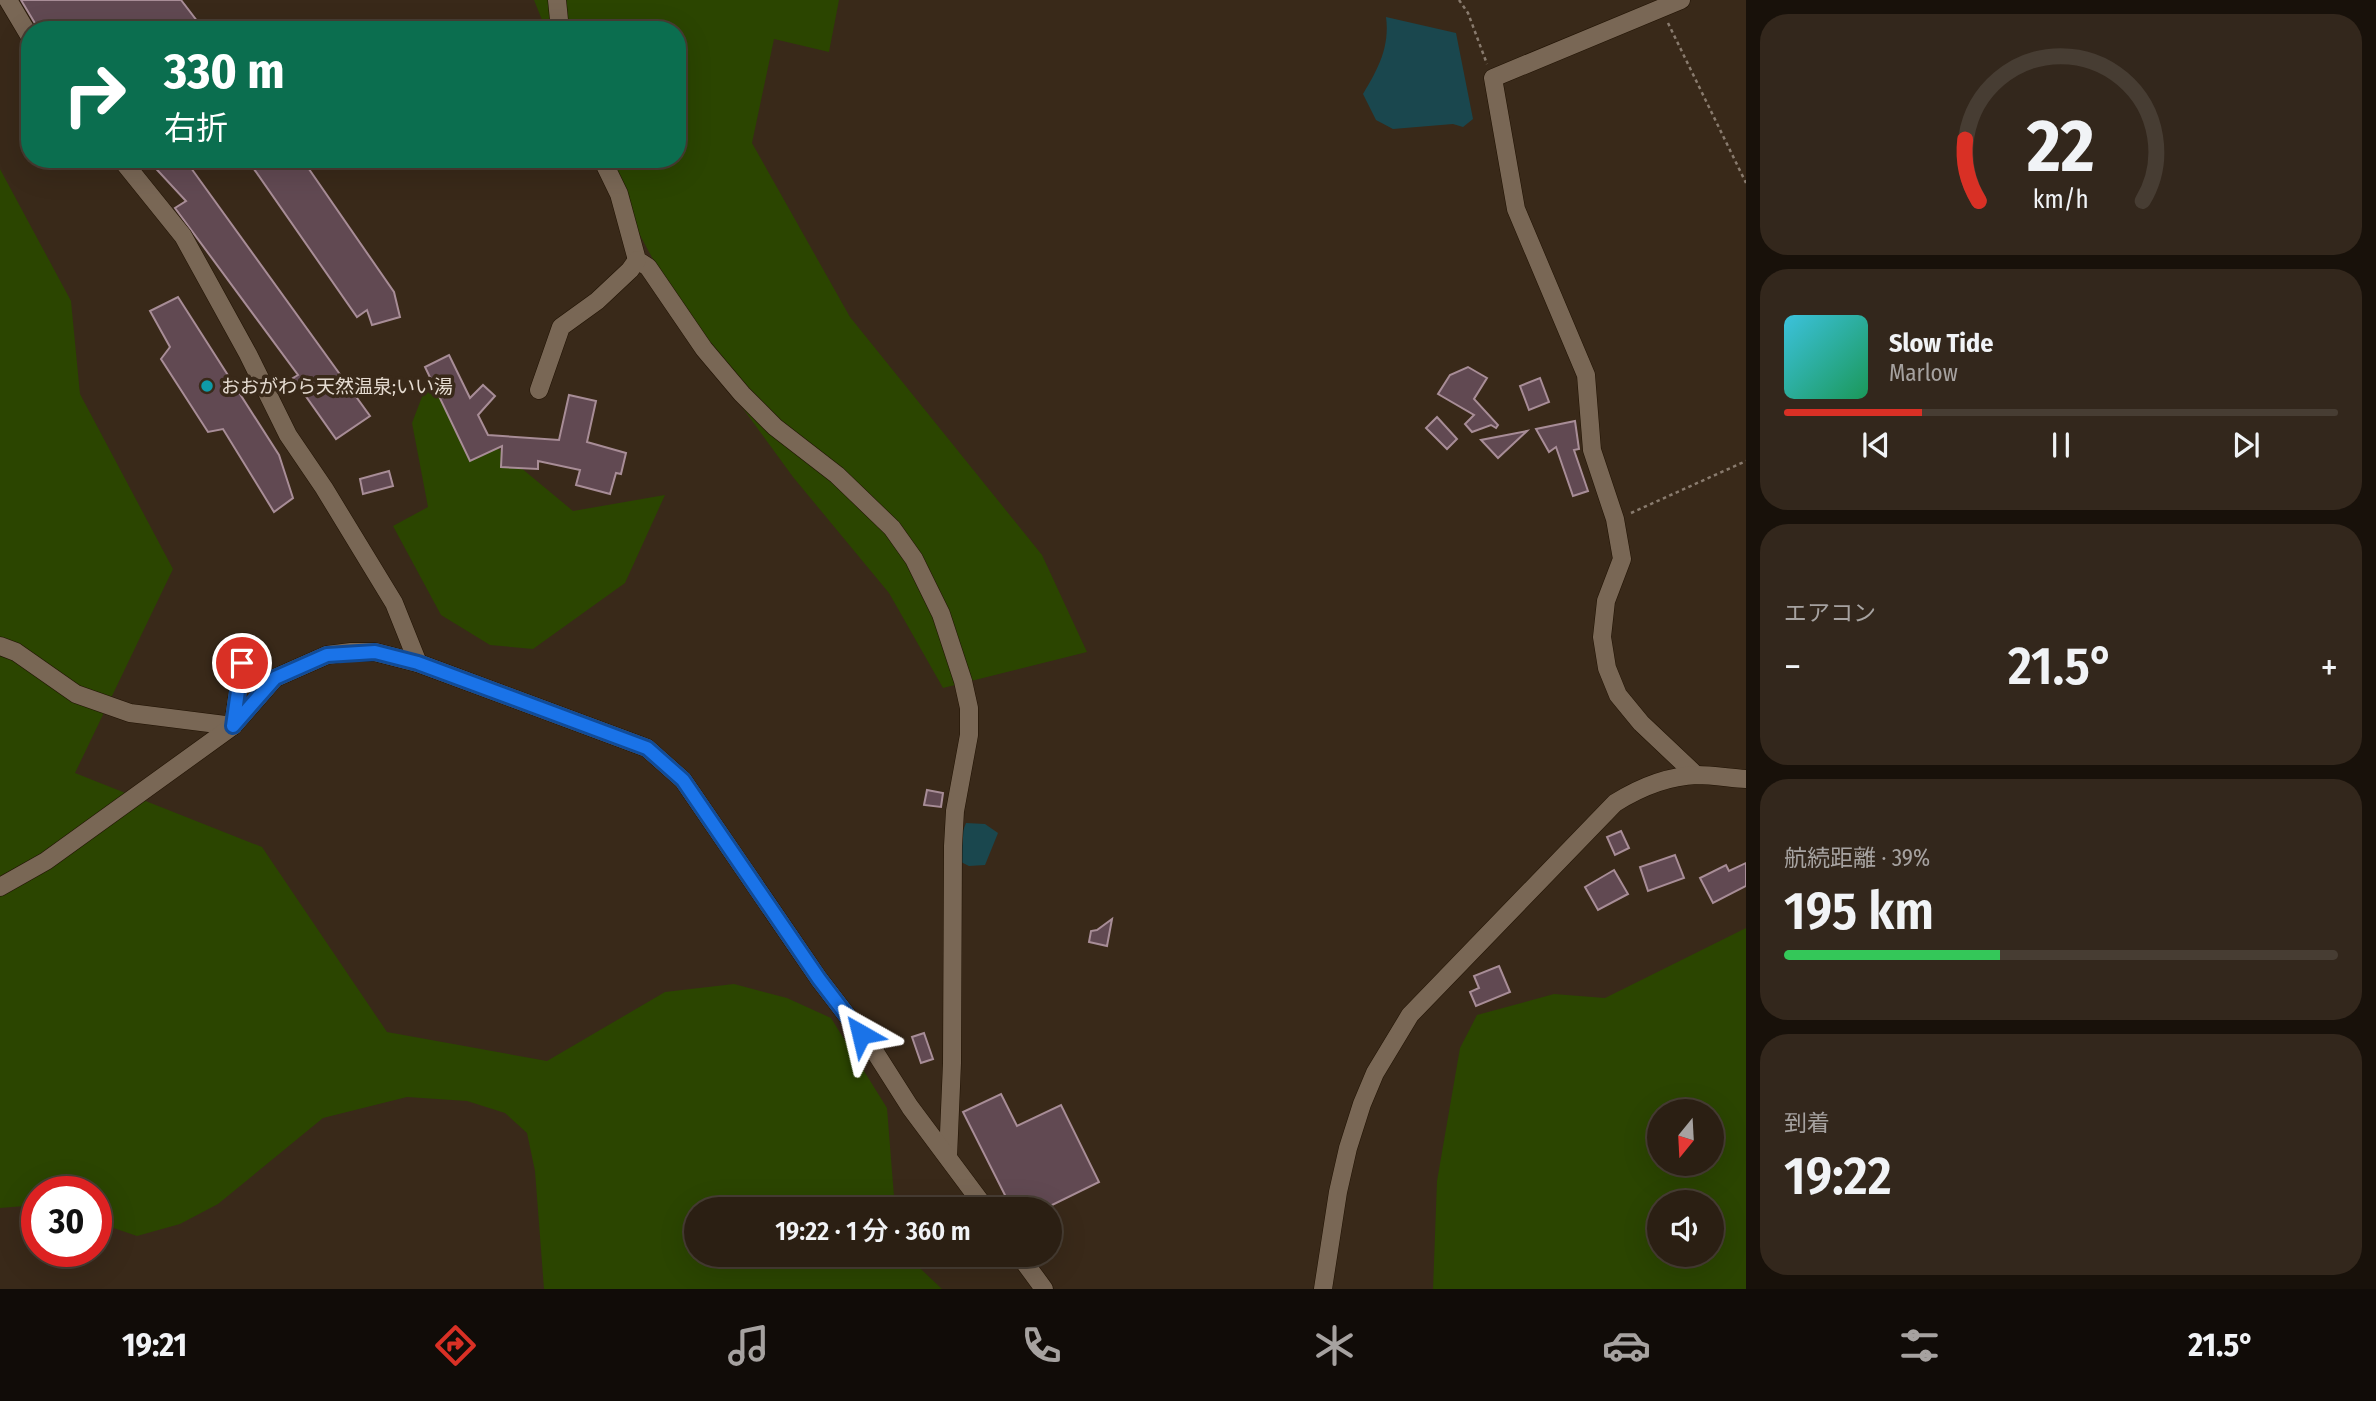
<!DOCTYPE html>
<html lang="ja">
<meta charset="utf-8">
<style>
:root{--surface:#2b1f13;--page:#33271c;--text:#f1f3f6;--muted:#a6a2a0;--line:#473d33;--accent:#d93025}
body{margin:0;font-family:"Fira Sans Condensed","Noto Sans JP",sans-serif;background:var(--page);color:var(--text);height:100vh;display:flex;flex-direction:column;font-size:26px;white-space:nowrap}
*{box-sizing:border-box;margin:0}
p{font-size:23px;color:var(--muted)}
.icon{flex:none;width:38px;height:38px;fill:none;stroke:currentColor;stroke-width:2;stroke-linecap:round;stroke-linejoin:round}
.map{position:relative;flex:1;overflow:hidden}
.drawer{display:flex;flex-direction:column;gap:14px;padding:14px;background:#18110a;width:630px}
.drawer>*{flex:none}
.hud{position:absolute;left:21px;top:21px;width:665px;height:147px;border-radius:28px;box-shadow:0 7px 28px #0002,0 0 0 2px var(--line);background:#0b6e4f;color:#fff;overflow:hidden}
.needle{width:46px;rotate:198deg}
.tools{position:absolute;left:1647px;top:1099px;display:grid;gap:14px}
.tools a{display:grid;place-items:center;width:77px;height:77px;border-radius:50%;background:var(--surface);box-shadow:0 7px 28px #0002,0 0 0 2px var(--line);font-size:35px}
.speed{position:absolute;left:21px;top:1176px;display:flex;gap:14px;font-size:35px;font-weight:700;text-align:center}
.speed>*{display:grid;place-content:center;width:91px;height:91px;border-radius:50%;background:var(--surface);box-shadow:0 7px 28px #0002,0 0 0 2px var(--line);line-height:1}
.speed .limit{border:10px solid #d22;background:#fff;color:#111}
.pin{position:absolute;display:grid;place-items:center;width:60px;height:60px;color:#fff;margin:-30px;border:4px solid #fff;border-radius:50%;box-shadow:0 2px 7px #0007}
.me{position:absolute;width:77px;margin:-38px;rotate:323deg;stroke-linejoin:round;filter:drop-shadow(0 0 5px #0008)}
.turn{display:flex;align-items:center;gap:24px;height:147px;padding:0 28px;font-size:32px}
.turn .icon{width:91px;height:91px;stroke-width:2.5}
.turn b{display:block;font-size:49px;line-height:60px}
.big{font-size:52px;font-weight:600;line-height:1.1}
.drawer .card{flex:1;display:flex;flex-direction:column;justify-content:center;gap:10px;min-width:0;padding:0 24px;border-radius:28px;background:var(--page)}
.drawer .dial{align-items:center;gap:0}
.dial svg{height:182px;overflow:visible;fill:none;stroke:var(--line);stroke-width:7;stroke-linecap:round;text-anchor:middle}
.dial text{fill:var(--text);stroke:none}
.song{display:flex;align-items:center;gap:21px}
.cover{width:84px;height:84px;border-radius:10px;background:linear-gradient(135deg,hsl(190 70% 55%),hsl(150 70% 35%))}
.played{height:7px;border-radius:4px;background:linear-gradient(90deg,var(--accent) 25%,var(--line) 25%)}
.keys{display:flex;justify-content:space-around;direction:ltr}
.heat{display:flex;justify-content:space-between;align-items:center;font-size:38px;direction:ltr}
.charge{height:10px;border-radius:5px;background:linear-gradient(90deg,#34c759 39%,var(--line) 0)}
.trip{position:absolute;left:684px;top:1197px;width:378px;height:70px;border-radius:35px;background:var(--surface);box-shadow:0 7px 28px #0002,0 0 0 2px var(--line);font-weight:600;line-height:70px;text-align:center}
.dock{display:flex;height:112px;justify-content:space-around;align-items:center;background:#110c08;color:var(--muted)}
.dock .icon{width:49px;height:49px}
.dock .active{color:var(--accent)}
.dock b{font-size:32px;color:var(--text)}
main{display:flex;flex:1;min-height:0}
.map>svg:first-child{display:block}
.green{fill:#2b4500;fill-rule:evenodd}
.water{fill:#1a474e}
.building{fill:#614952;stroke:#a88d97;stroke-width:2}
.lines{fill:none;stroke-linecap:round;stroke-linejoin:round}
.minor-casing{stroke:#201203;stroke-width:19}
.path{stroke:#897b6e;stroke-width:2.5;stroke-dasharray:3.5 3.5;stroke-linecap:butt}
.minor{stroke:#796755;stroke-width:18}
.route-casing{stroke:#114b97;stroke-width:18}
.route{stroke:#1a73e8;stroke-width:12}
.culture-dot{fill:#0f9aa8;stroke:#392919;stroke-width:2.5}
.labels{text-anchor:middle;stroke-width:7;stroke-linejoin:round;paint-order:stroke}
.poi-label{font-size:19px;fill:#e5dbd1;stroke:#392919;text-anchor:start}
</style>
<main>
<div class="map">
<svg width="1746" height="1289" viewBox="0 0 1746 1289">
<rect width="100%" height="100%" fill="#392919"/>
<g class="green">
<path d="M 534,0 L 839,0 L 829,52 L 774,39 L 752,143 L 850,317 L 1042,555 L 1087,652 L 943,688 L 889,593 L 793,477 L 705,356 L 599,159 L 677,159 L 677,30 L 546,30 Z"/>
<path d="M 0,169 L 71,301 L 80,394 L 173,569 L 75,773 L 262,847 L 387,1032 L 547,1061 L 665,992 L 734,984 L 787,998 L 831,1018 L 887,1108 L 895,1209 L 696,1209 L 696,1255 L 906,1255 L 942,1289 L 544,1289 L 535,1171 L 527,1133 L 505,1113 L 467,1101 L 407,1097 L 323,1118 L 218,1204 L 180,1224 L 137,1236 L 96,1222 L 96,1192 L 37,1192 L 37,1205 L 0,1208 Z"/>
<path d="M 431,373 L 456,414 L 573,511 L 665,495 L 625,583 L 533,649 L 490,645 L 441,615 L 393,526 L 428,507 L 412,423 Z"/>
<path d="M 1746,928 L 1746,1289 L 1433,1289 L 1437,1181 L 1460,1048 L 1477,1015 L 1554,994 L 1605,998 ZM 1659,1111 L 1712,1111 L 1712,1164 L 1659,1164 ZM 1659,1202 L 1712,1202 L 1712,1255 L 1659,1255 Z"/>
</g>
<g class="water">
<path d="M 1386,17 L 1456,33 L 1473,119 L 1463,127 L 1453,124 L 1393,129 L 1376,120 L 1363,94 C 1378,69 1390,47 1386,17 Z"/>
<path d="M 966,823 L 985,824 L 998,833 L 985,865 L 969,866 L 959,861 L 961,836 Z"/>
</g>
<g class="building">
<path d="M 21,0 L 181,0 L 204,30 L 39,30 Z"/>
<path d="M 147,159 L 201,159 L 191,168 L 370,416 L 336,439 L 293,378 L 298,375 L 175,208 L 186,201 Z"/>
<path d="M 247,159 L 302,159 L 394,292 L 400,317 L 372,325 L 367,310 L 357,317 Z"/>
<path d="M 178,297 L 279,455 L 293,498 L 274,512 L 223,429 L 208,432 L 161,359 L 170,347 L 150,311 Z"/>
<path d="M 449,355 L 470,398 L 483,385 L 495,396 L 478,415 L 488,435 L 559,440 L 569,395 L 596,401 L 587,442 L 626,453 L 621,474 L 616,473 L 610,494 L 576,485 L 580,470 L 538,461 L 538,469 L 501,467 L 502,446 L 470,461 L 425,367 Z"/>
<path d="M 1468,367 L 1487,378 L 1474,399 L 1498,425 L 1496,428 L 1491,425 L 1472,432 L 1465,424 L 1474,415 L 1438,394 L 1450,375 Z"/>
<path d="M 1540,378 L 1549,402 L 1529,410 L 1520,386 Z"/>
<path d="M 1437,417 L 1457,439 L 1447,449 L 1426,428 Z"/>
<path d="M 1575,421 L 1579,449 L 1574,450 L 1588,491 L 1573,496 L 1556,447 L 1549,452 L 1536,429 Z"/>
<path d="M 1527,431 L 1498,458 L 1481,440 Z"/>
<path d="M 389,471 L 393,486 L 363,494 L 360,479 Z"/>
<path d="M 927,790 L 943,793 L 941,807 L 924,805 Z"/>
<path d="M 1621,831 L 1629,848 L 1615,855 L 1607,837 Z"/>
<path d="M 1675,855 L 1684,878 L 1648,891 L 1640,867 Z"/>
<path d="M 1746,863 L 1746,886 L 1713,903 L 1700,878 L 1726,865 L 1729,871 Z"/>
<path d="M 1614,870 L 1628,894 L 1598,910 L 1585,887 Z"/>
<path d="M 1112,919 L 1107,946 L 1089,942 L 1091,931 L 1097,930 Z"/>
<path d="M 1499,966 L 1510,992 L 1476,1006 L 1470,992 L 1479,988 L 1474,976 Z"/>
<path d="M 924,1033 L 933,1059 L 921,1063 L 912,1037 Z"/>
<path d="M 1001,1094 L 1017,1126 L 1061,1105 L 1099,1182 L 1044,1209 L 1012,1209 L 963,1112 Z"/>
</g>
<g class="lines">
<defs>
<g id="minor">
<path d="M 8,0 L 30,37"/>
<path d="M 557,0 L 560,30"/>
<path d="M 1681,0 L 1493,78 L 1516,209 L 1586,375 L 1592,450 L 1615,519 L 1622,559 L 1606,601 L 1602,637 L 1607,668 L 1618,695 L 1641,723 L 1696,775"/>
<path d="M 121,159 L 183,236 L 248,354 L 288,435 L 324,488 L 394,603 L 418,663"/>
<path d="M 602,159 L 619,194 L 637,260 L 648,267 L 704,349 L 742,394 L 775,427 L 837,475 L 892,528 L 914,559 L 941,614 L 963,681 L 969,708 L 969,735 L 955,811 L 953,846 L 952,1063 L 948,1157"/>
<path d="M 539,390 L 561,327 L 597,301 L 630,270 L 637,260"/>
<path d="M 0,646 L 16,652 L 76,694 L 130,713 L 233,726"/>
<path d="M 233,726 L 245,642"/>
<path d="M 0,887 L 46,861 L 233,726 L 275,678 L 327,655 L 351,652 L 375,652 L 418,663 L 647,748 L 683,780 L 819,979 L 875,1052 L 910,1107 L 986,1209"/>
<path d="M 1019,1255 L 1044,1289"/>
<path d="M 1323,1289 L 1338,1192 L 1348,1148 L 1362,1104 L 1375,1073 L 1410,1015 L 1615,803 C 1639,788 1668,776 1697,775 C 1713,775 1730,778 1746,779"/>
</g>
</defs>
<use href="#minor" class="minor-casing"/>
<g class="path">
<path d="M 1459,0 L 1468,13 L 1487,64"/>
<path d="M 1668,23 L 1746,183"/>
<path d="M 1631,513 L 1746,461"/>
</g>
<use href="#minor" class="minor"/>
</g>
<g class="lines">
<defs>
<path id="route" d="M 242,663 L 233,726 L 275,678 L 327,655 L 375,652 L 418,663 L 647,748 L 683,780 L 819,979 L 861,1034"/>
</defs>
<use href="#route" class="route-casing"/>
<use href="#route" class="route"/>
</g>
<circle class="culture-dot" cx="207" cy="386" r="7"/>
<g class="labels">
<g class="poi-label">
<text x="221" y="393">おおがわら天然温泉;いい湯</text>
</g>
</g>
</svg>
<div class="tools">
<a><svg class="needle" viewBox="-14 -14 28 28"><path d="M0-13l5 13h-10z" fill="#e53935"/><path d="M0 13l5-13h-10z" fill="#a6a2a0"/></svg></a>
<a><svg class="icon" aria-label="sound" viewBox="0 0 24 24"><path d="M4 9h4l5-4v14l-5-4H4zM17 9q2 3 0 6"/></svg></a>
</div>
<div class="speed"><div class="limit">30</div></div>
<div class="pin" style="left:242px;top:663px;background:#d93025"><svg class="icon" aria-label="arrive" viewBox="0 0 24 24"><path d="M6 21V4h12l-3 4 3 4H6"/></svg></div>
<svg class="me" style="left:861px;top:1034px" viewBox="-20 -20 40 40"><path d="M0-17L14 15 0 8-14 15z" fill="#1a73e8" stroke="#fff" stroke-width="4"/></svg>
<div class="trip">19:22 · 1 分 · 360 m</div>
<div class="hud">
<div class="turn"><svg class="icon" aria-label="right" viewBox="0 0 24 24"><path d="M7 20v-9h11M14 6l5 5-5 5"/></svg><div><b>330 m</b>右折</div></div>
</div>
</div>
<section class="drawer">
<div class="card dial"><svg viewBox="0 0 100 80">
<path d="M14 69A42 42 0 1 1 86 69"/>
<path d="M14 69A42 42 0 0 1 8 42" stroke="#d93025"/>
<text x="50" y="56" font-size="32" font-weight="700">22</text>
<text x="50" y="72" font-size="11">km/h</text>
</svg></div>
<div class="card">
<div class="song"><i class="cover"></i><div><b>Slow Tide</b><p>Marlow</p></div></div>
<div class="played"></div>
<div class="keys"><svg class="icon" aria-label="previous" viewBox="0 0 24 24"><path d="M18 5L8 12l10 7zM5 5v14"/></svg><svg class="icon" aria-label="pause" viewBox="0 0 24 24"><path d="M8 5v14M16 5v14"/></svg><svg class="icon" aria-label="next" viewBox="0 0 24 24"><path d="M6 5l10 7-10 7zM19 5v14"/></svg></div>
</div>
<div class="card"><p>エアコン</p>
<div class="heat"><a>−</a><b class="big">21.5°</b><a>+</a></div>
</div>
<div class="card"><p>航続距離 · 39%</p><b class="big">195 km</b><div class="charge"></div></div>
<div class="card"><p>到着</p><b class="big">19:22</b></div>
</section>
</main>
<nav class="dock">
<b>19:21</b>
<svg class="icon active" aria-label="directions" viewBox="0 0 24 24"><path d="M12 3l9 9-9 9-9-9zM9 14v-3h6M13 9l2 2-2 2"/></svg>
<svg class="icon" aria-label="music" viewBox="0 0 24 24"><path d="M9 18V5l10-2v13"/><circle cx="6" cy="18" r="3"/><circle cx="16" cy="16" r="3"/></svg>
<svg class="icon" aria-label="phone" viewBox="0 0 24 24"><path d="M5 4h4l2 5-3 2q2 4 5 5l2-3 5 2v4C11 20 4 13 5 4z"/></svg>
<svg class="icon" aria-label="climate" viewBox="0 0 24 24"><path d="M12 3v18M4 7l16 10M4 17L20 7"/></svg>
<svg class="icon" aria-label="car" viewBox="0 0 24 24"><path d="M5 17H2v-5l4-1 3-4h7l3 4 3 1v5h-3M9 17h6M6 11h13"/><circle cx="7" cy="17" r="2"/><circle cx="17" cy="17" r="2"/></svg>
<svg class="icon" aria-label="filters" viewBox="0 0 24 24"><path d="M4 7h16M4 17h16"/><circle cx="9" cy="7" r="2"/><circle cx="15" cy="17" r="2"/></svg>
<b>21.5°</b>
</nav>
